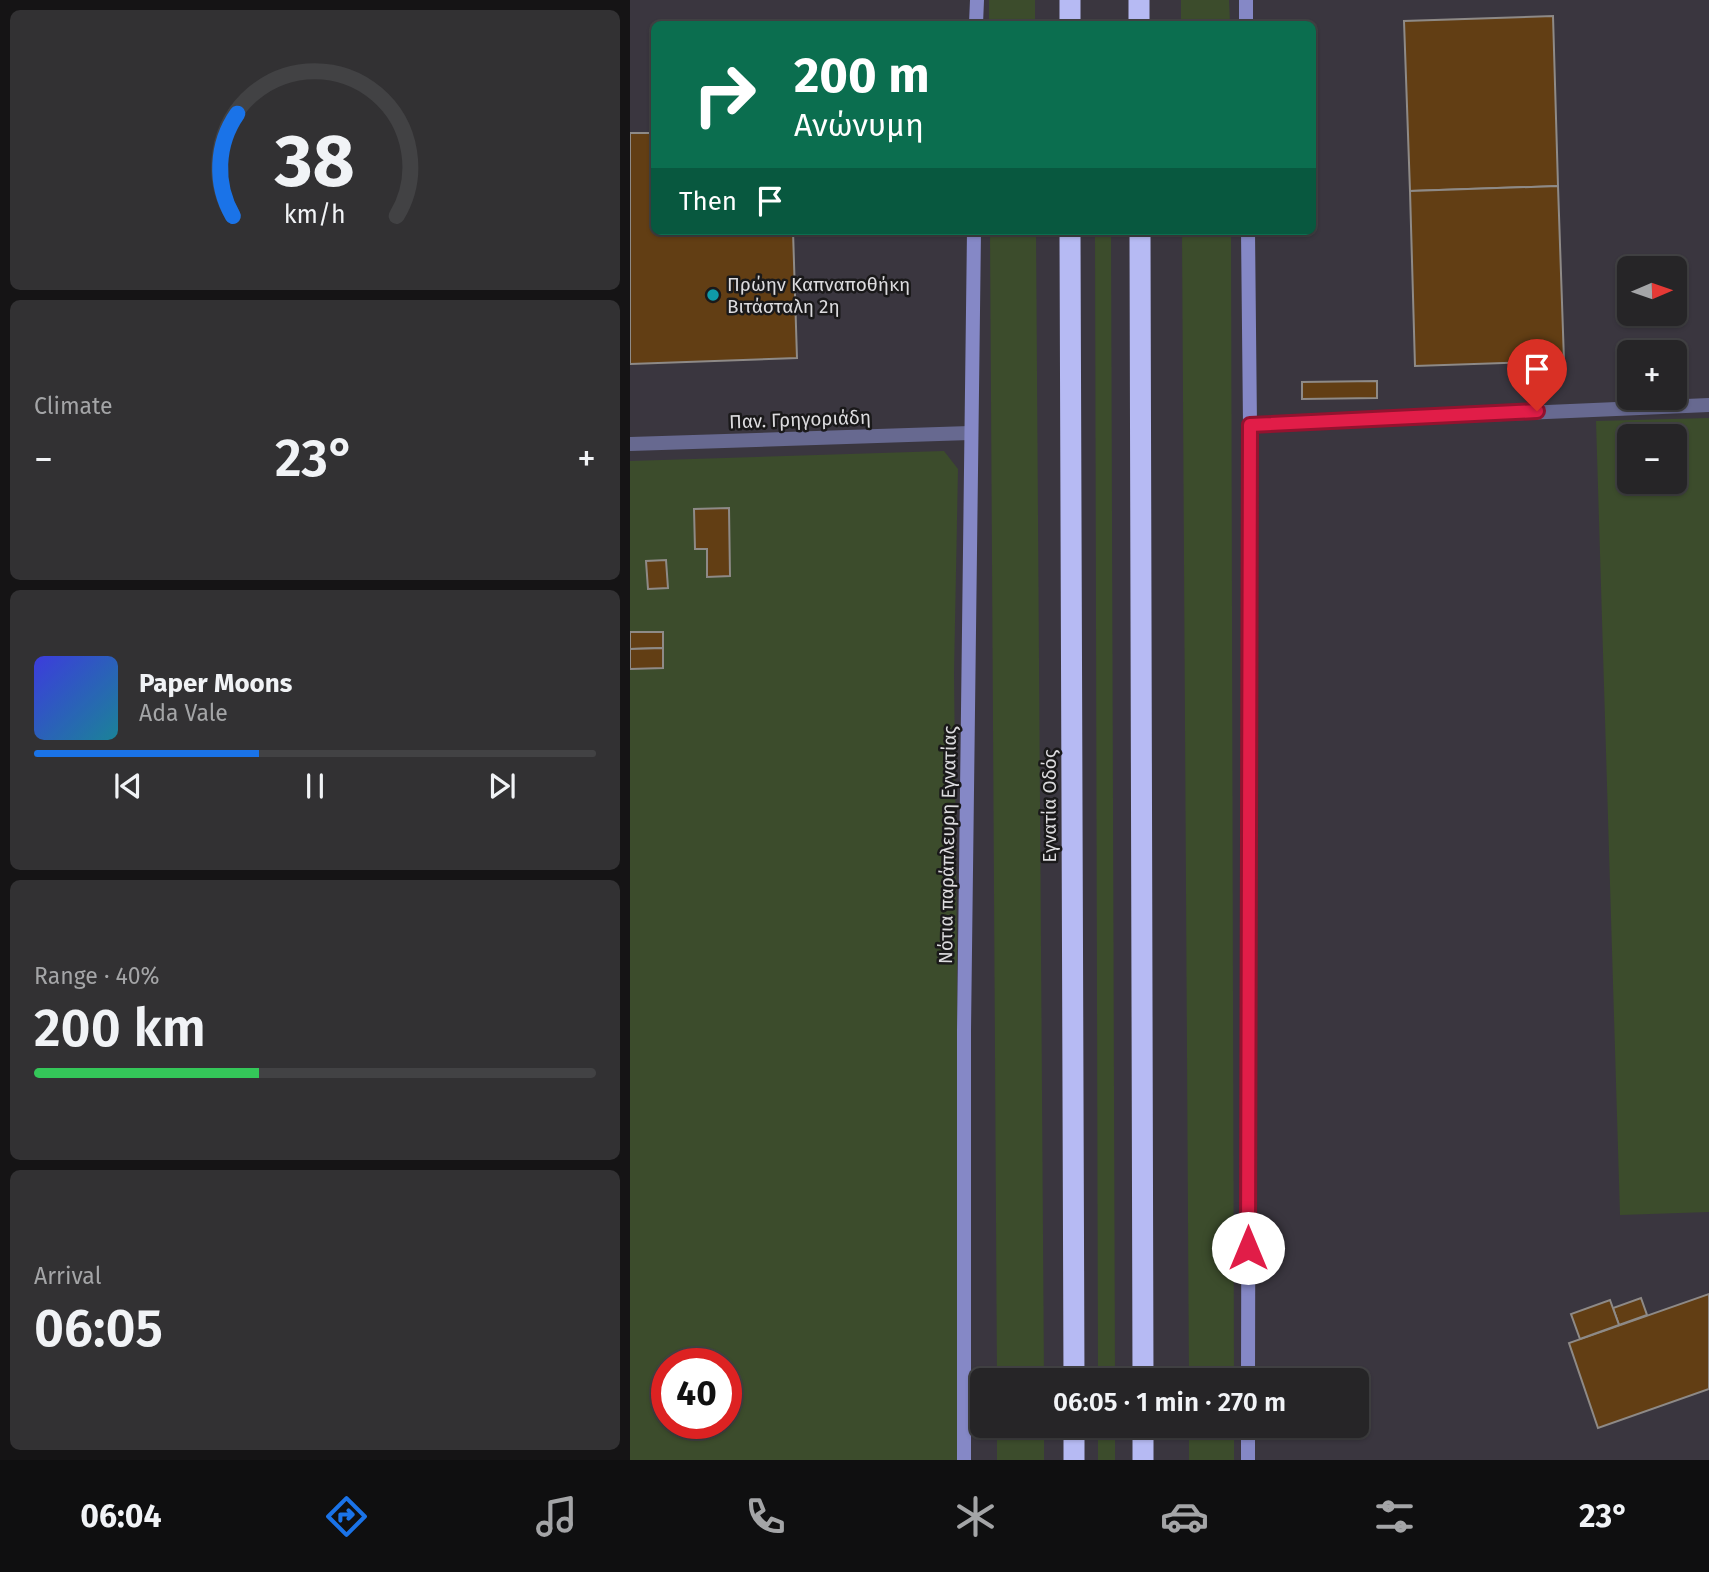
<!DOCTYPE html>
<meta charset="utf-8">
<style>
:root{--surface:#262527;--page:#323133;--text:#f1f3f6;--muted:#a4a5a7;--line:#424244;--accent:#1a73e8}
body{margin:0;font-family:"Fira Sans",sans-serif;background:var(--page);color:var(--text);height:100vh;display:flex;flex-direction:column;font-size:26px;white-space:nowrap}
*{box-sizing:border-box;margin:0}
p{font-size:23px;color:var(--muted)}
.icon{flex:none;width:38px;height:38px;fill:none;stroke:currentColor;stroke-width:2;stroke-linecap:round;stroke-linejoin:round}
.map{position:relative;flex:1;overflow:hidden}
.details{display:flex;flex-direction:column;gap:10px;padding:10px;background:#151415;width:630px}
.details>*{flex:none}
.hud{position:absolute;left:21px;top:21px;width:665px;height:214px;border-radius:10px;box-shadow:0 2px 5px #0004,0 0 0 2px var(--line);background:#0b6e4f;color:#fff;overflow:hidden}
.needle{width:46px;rotate:88deg}
.buttons{position:absolute;left:987px;top:256px;display:grid;gap:14px}
.buttons a{display:grid;place-items:center;width:70px;height:70px;border-radius:10px;background:var(--surface);box-shadow:0 2px 5px #0004,0 0 0 2px var(--line);font-size:35px}
.speed{position:absolute;left:21px;top:1348px;display:flex;gap:14px;font-size:35px;font-weight:700;text-align:center}
.speed>*{display:grid;place-content:center;width:91px;height:91px;border-radius:50%;background:var(--surface);box-shadow:0 2px 5px #0004,0 0 0 2px var(--line);line-height:1}
.speed .limit{border:10px solid #d22;background:#fff;color:#111}
.pin{position:absolute;display:grid;place-items:center;width:60px;height:60px;color:#fff;margin:-72px -30px;border-radius:50% 50% 50% 0;rotate:-45deg;box-shadow:0 0 7px #0007}
.pin .icon{rotate:45deg}
.me{position:absolute;width:77px;margin:-38px;rotate:0deg;stroke-linejoin:round;filter:drop-shadow(0 0 5px #0008)}
.turn{display:flex;align-items:center;gap:24px;height:147px;padding:0 28px;font-size:32px}
.turn .icon{width:91px;height:91px;stroke-width:2.5}
.turn b{display:block;font-size:49px;line-height:60px}
.then{display:flex;align-items:center;height:66px;padding:0 28px;background:#0003;gap:14px;font-size:26px}
.big{font-size:52px;font-weight:600;line-height:1.1}
.details .widget{flex:1;display:flex;flex-direction:column;justify-content:center;gap:10px;min-width:0;padding:0 24px;border-radius:10px;background:var(--page)}
.details .dial{align-items:center;gap:0}
.dial svg{height:182px;overflow:visible;fill:none;stroke:var(--line);stroke-width:7;stroke-linecap:round;text-anchor:middle}
.dial text{fill:var(--text);stroke:none}
.song{display:flex;align-items:center;gap:21px}
.cover{width:84px;height:84px;border-radius:10px;background:linear-gradient(135deg,hsl(240 70% 55%),hsl(190 70% 35%))}
.played{height:7px;border-radius:4px;background:linear-gradient(90deg,var(--accent) 40%,var(--line) 40%)}
.keys{display:flex;justify-content:space-around;direction:ltr}
.heat{display:flex;justify-content:space-between;align-items:center;font-size:38px;direction:ltr}
.charge{height:10px;border-radius:5px;background:linear-gradient(90deg,#34c759 40%,var(--line) 0)}
.trip{position:absolute;left:340px;top:1368px;width:399px;height:70px;border-radius:10px;background:var(--surface);box-shadow:0 2px 5px #0004,0 0 0 2px var(--line);font-weight:600;line-height:70px;text-align:center}
.dock{display:flex;height:112px;justify-content:space-around;align-items:center;background:#0f0f10;color:var(--muted)}
.dock .icon{width:49px;height:49px}
.dock .selected{color:var(--accent)}
.dock b{font-size:32px;color:var(--text)}
main{display:flex;flex:1;min-height:0}
.map>svg:first-child{display:block}
.built{fill:#3a363f;fill-rule:evenodd}
.green{fill:#3c4c2c;fill-rule:evenodd}
.building{fill:#623e14;stroke:#8e8a87;stroke-width:2}
.lines{fill:none;stroke-linecap:round;stroke-linejoin:round}
.street{stroke:#676990;stroke-width:14}
.secondary{stroke:#8588c6;stroke-width:14}
.highway{stroke:#b6baf3;stroke-width:21}
.route-casing{stroke:#92132f;stroke-width:18}
.route{stroke:#e11d48;stroke-width:12}
.culture-dot{fill:#0f9aa8;stroke:#1a191a;stroke-width:2.5}
.labels{text-anchor:middle;stroke-width:5;stroke-linejoin:round;paint-order:stroke}
.poi-label{font-size:19px;fill:#dcdbde;stroke:#1a191a;text-anchor:start}
.street-label{font-size:19px;fill:#dcdbde;stroke:#1a191a}
</style>
<main>
<section class="details">
<div class="widget dial"><svg viewBox="0 0 100 80">
<path d="M14 69A42 42 0 1 1 86 69"/>
<path d="M14 69A42 42 0 0 1 16 24" stroke="#1a73e8"/>
<text x="50" y="56" font-size="32" font-weight="700">38</text>
<text x="50" y="72" font-size="11">km/h</text>
</svg></div>
<div class="widget"><p>Climate</p>
<div class="heat"><a>−</a><b class="big">23°</b><a>+</a></div>
</div>
<div class="widget">
<div class="song"><i class="cover"></i><div><b>Paper Moons</b><p>Ada Vale</p></div></div>
<div class="played"></div>
<div class="keys"><svg class="icon" aria-label="previous" viewBox="0 0 24 24"><path d="M18 5L8 12l10 7zM5 5v14"/></svg><svg class="icon" aria-label="pause" viewBox="0 0 24 24"><path d="M8 5v14M16 5v14"/></svg><svg class="icon" aria-label="next" viewBox="0 0 24 24"><path d="M6 5l10 7-10 7zM19 5v14"/></svg></div>
</div>
<div class="widget"><p>Range · 40%</p><b class="big">200 km</b><div class="charge"></div></div>
<div class="widget"><p>Arrival</p><b class="big">06:05</b></div>
</section>
<div class="map">
<svg width="1079" height="1460" viewBox="0 0 1079 1460">
<rect width="100%" height="100%" fill="#323134"/>
<path class="built" d="M 0,0 L 1079,0 L 1079,1460 L 0,1460 ZM 24,24 L 682,24 L 682,231 L 24,231 ZM 999,268 L 1045,268 L 1045,313 L 999,313 ZM 999,352 L 1045,352 L 1045,397 L 999,397 ZM 999,436 L 1045,436 L 1045,481 L 999,481 ZM 37,1363 L 96,1363 L 96,1423 L 37,1423 ZM 352,1381 L 726,1381 L 726,1426 L 352,1426 Z"/>
<g class="green">
<rect x="359" y="0" width="46" height="24"/>
<path d="M 551,0 L 599,0 L 600,24 L 551,24 Z"/>
<path d="M 360,231 L 406,231 L 414,1381 L 367,1381 Z"/>
<path d="M 465,231 L 481,231 L 485,1381 L 468,1381 Z"/>
<path d="M 552,231 L 601,231 L 604,1381 L 559,1381 Z"/>
<path d="M 1079,418 L 1079,1212 L 990,1215 L 966,421 ZM 999,436 L 1045,436 L 1045,481 L 999,481 Z"/>
<path d="M 314,451 L 328,469 L 324,673 L 327,948 L 328,1460 L 0,1460 L 0,461 ZM 37,1363 L 96,1363 L 96,1423 L 37,1423 Z"/>
<rect x="367" y="1426" width="47" height="34"/>
<rect x="468" y="1426" width="17" height="34"/>
<rect x="559" y="1426" width="45" height="34"/>
</g>
<g class="building">
<path d="M 923,16 L 928,186 L 780,191 L 774,21 Z"/>
<path d="M 0,133 L 24,133 L 24,231 L 163,231 L 167,358 L 0,364 Z"/>
<path d="M 928,186 L 934,361 L 785,366 L 780,191 Z"/>
<path d="M 747,381 L 747,398 L 672,399 L 672,382 Z"/>
<path d="M 99,508 L 100,576 L 77,577 L 77,549 L 65,549 L 64,509 Z"/>
<path d="M 36,560 L 38,588 L 18,589 L 16,561 Z"/>
<path d="M 0,632 L 33,632 L 33,648 L 0,649 Z"/>
<path d="M 33,648 L 33,668 L 0,669 L 0,649 Z"/>
<path d="M 1079,1294 L 1079,1389 L 968,1428 L 939,1343 Z"/>
<path d="M 1011,1298 L 1017,1315 L 989,1325 L 983,1308 Z"/>
<path d="M 980,1300 L 989,1325 L 950,1339 L 941,1314 Z"/>
</g>
<g class="lines">
<g class="street">
<path d="M 620,425 L 1079,405"/>
<path d="M 0,444 L 340,433"/>
</g>
<g class="secondary">
<path d="M 616,0 L 616,24"/>
<path d="M 346,24 L 347,0"/>
<path d="M 618,231 L 620,425 L 618,1381"/>
<path d="M 334,1460 L 334,1030 L 344,231"/>
<path d="M 618,1460 L 618,1426"/>
</g>
<g class="highway">
<path d="M 440,0 L 440,24"/>
<path d="M 509,0 L 509,24"/>
<path d="M 440,231 L 444,1381"/>
<path d="M 510,231 L 513,1381"/>
<path d="M 444,1426 L 444,1460"/>
<path d="M 513,1426 L 513,1460"/>
</g>
</g>
<g class="lines">
<defs>
<path id="route" d="M 618,1248 L 620,425 L 907,411"/>
</defs>
<use href="#route" class="route-casing"/>
<use href="#route" class="route"/>
</g>
<circle class="culture-dot" cx="83" cy="295" r="7"/>
<g class="labels">
<g class="poi-label">
<text x="97" y="291">Πρώην Καπναποθήκη<tspan x="97" dy="22">Βιτάσταλη 2η</tspan></text>
</g>
<g class="street-label">
<text transform="translate(170 419) rotate(-2)" y="7">Παν. Γρηγοριάδη</text>
<text transform="translate(419 806) rotate(-90)" y="7">Εγνατία Οδός</text>
<text transform="translate(317 845) rotate(-89)" y="7">Νότια παράπλευρη Εγνατίας</text>
</g>
</g>
</svg>
<div class="buttons">
<a><svg class="needle" viewBox="-14 -14 28 28"><path d="M0-13l5 13h-10z" fill="#e53935"/><path d="M0 13l5-13h-10z" fill="#a4a5a7"/></svg></a>
<a>+</a>
<a>−</a>
</div>
<div class="speed"><div class="limit">40</div></div>
<div class="pin" style="left:907px;top:411px;background:#d93025"><svg class="icon" aria-label="arrive" viewBox="0 0 24 24"><path d="M6 21V4h12l-3 4 3 4H6"/></svg></div>
<svg class="me" style="left:618px;top:1248px" viewBox="-20 -20 40 40"><circle r="19" fill="#fff"/><path d="M0-13L10 11 0 6-10 11z" fill="#e11d48"/></svg>
<div class="trip">06:05 · 1 min · 270 m</div>
<div class="hud">
<div class="turn"><svg class="icon" aria-label="right" viewBox="0 0 24 24"><path d="M7 20v-9h11M14 6l5 5-5 5"/></svg><div><b>200 m</b>Ανώνυμη</div></div>
<div class="then">Then<svg class="icon" aria-label="arrive" viewBox="0 0 24 24"><path d="M6 21V4h12l-3 4 3 4H6"/></svg></div>
</div>
</div>
</main>
<nav class="dock">
<b>06:04</b>
<svg class="icon selected" aria-label="directions" viewBox="0 0 24 24"><path d="M12 3l9 9-9 9-9-9zM9 14v-3h6M13 9l2 2-2 2"/></svg>
<svg class="icon" aria-label="music" viewBox="0 0 24 24"><path d="M9 18V5l10-2v13"/><circle cx="6" cy="18" r="3"/><circle cx="16" cy="16" r="3"/></svg>
<svg class="icon" aria-label="phone" viewBox="0 0 24 24"><path d="M5 4h4l2 5-3 2q2 4 5 5l2-3 5 2v4C11 20 4 13 5 4z"/></svg>
<svg class="icon" aria-label="climate" viewBox="0 0 24 24"><path d="M12 3v18M4 7l16 10M4 17L20 7"/></svg>
<svg class="icon" aria-label="car" viewBox="0 0 24 24"><path d="M5 17H2v-5l4-1 3-4h7l3 4 3 1v5h-3M9 17h6M6 11h13"/><circle cx="7" cy="17" r="2"/><circle cx="17" cy="17" r="2"/></svg>
<svg class="icon" aria-label="filters" viewBox="0 0 24 24"><path d="M4 7h16M4 17h16"/><circle cx="9" cy="7" r="2"/><circle cx="15" cy="17" r="2"/></svg>
<b>23°</b>
</nav>
